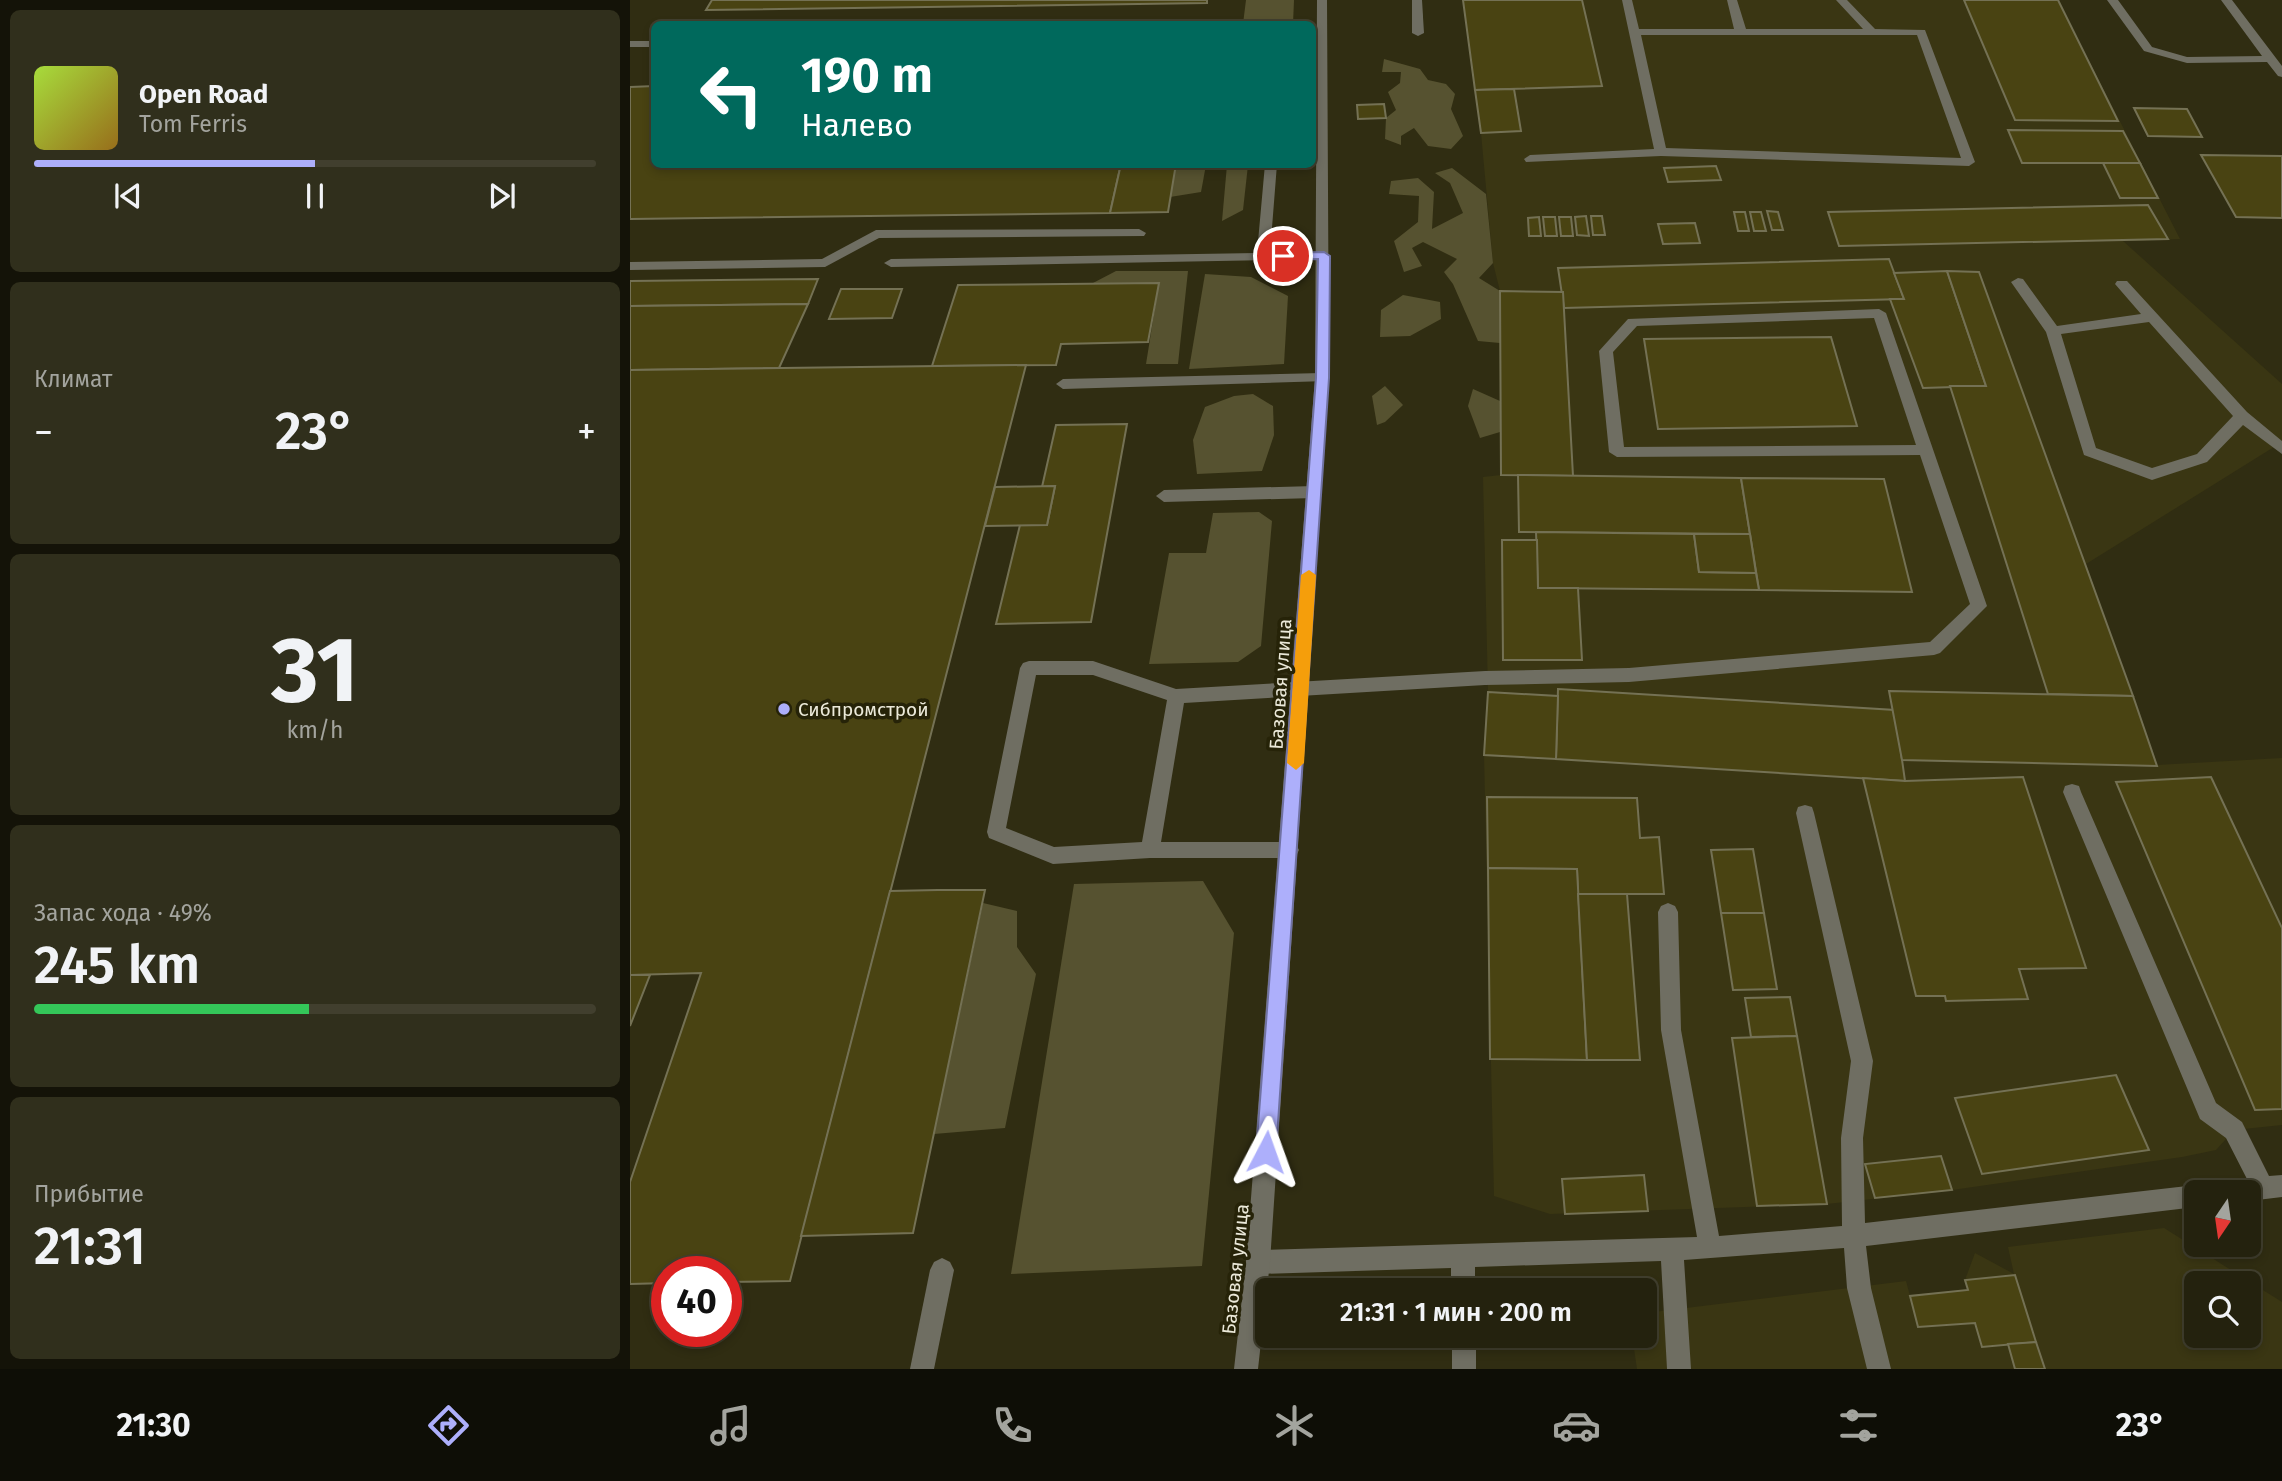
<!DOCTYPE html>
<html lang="ru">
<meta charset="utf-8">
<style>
:root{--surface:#24220e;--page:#302f1c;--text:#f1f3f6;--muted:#a3a49e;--line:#413f2e;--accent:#adaffb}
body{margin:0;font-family:"Fira Sans",sans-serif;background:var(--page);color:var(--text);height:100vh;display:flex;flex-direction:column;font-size:26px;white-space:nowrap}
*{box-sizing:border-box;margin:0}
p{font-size:23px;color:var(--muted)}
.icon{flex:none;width:38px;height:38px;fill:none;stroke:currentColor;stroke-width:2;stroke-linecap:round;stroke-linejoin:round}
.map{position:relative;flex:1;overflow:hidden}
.panel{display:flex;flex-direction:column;gap:10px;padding:10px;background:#141308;width:630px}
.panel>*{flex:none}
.banner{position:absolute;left:21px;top:21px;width:665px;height:147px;border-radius:10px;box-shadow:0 4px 10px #0003,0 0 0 2px var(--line);background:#00695c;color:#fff;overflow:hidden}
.needle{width:46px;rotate:193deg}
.buttons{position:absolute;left:1554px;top:1180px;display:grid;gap:14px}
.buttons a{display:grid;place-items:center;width:77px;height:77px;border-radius:10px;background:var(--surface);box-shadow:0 4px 10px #0003,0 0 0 2px var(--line);font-size:35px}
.speed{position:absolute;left:21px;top:1256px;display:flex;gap:14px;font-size:35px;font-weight:700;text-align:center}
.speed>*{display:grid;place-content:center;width:91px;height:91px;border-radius:50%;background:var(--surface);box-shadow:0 4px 10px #0003,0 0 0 2px var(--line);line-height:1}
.speed .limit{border:10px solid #d22;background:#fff;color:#111}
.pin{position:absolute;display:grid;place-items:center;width:60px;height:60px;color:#fff;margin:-30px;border:4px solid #fff;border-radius:50%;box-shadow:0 2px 7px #0007}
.me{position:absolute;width:77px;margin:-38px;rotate:4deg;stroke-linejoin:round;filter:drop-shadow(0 0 5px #0008)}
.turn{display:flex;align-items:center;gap:24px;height:147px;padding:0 35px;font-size:32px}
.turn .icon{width:91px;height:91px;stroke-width:2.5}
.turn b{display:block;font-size:49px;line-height:60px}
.big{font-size:52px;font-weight:600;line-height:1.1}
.panel .widget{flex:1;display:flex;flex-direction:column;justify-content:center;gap:10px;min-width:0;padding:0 24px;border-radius:10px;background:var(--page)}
.panel .dial{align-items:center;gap:0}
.dial b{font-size:91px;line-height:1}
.song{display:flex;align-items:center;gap:21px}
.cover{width:84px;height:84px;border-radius:10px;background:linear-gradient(135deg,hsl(80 70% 55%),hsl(40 70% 35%))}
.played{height:7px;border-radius:4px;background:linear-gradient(90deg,var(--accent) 50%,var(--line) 50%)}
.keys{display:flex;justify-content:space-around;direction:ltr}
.heat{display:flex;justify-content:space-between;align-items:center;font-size:38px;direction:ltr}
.charge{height:10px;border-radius:5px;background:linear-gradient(90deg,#34c759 49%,var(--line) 0)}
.trip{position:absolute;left:625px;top:1278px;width:402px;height:70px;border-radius:10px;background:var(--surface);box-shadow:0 4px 10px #0003,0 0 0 2px var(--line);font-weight:600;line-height:70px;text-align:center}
.menu{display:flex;height:112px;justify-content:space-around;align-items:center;background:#0e0e06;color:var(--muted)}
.menu .icon{width:49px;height:49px}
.menu .selected{color:var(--accent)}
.menu b{font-size:32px;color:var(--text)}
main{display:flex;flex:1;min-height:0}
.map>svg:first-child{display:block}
.built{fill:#3a3613;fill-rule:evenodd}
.green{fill:#565230}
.building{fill:#494312;stroke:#747154;stroke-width:2}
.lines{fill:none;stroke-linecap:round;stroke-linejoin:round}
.service{fill:#6f6e62;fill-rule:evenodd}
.tertiary{fill:#6f6e62;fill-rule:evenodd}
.route{fill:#adaffb;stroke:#7072a3;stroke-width:2}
.slow{fill:#f59e0b}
.poi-dot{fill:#adaffb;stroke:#262308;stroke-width:2.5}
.labels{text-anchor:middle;stroke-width:7;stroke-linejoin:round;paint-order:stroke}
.street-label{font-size:19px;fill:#ebe9d9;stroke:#262308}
.poi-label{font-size:19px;fill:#ebe9d9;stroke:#262308;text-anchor:start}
</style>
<main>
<section class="panel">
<div class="widget">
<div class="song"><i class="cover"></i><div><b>Open Road</b><p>Tom Ferris</p></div></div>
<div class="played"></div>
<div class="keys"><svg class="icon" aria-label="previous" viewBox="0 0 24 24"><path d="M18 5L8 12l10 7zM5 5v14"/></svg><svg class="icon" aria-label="pause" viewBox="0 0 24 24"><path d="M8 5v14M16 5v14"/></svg><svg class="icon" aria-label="next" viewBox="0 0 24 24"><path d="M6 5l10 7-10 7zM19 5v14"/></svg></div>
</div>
<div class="widget"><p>Климат</p>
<div class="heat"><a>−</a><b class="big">23°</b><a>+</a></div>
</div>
<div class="widget dial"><b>31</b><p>km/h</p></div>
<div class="widget"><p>Запас хода · 49%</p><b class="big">245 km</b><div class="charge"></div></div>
<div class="widget"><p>Прибытие</p><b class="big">21:31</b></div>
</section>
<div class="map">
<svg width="1652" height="1369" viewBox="0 0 1652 1369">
<rect width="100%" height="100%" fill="#302d12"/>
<g class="built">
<path d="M 833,0 L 1428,0 L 1550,239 L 1493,241 L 1652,384 L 1652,442 L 1456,564 L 1527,765 L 1652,758 L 1652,1125 L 1604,1130 L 1586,1150 L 1552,1157 L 1322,1190 L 1197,1204 L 920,1214 L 864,1196 L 854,755 L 858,692 L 853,477 L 871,475 L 870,291 L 863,263 L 851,133 Z"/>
<path d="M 1534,1228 L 1652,1302 L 1652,1369 L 1007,1369 L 1002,1335 L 1015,1335 L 1015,1313 L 1276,1281 L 1280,1296 L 1338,1290 L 1335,1280 L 1345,1253 L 1384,1274 L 1378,1247 ZM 1566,1283 L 1619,1283 L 1619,1335 L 1566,1335 Z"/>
</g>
<g class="green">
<path d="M 616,0 L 664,0 L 663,24 L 613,24 Z"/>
<path d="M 754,59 L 790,69 L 798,80 L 816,84 L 825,94 L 821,109 L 833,136 L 821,149 L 798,146 L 784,128 L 771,136 L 771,145 L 755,139 L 756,118 L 766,110 L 758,92 L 770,83 L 771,72 L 752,72 Z"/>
<path d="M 546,165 L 576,165 L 571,192 L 540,197 Z"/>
<path d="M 597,165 L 618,165 L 613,210 L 592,221 Z"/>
<path d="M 822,168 L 856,194 L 863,263 L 849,278 L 870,291 L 870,343 L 848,341 L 823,284 L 814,272 L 827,259 L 793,242 L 782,248 L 792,266 L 774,272 L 764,241 L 788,222 L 789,196 L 759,194 L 761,181 L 788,178 L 804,192 L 802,229 L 833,213 L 820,183 L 805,173 Z"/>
<path d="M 486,271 L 558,271 L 548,364 L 516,364 L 529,283 L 463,283 Z"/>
<path d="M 575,274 L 621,277 L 658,296 L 654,364 L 559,369 Z"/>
<path d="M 773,295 L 810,302 L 811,319 L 780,336 L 750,337 L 751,310 Z"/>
<path d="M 755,386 L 773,405 L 755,422 L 747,425 L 742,396 Z"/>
<path d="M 843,389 L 870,401 L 870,432 L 850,438 L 838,406 Z"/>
<path d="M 623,394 L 643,406 L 644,435 L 632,471 L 567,474 L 563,440 L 575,407 L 604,396 Z"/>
<path d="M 629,512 L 642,521 L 631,646 L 608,662 L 519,664 L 539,553 L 576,553 L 583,513 Z"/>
<path d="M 573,881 L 604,933 L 572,1266 L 381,1274 L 444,884 Z"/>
<path d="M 353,903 L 387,911 L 387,947 L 406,974 L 375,1128 L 304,1134 Z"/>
</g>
<g class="building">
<path d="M 82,0 L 577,0 L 577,3 L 76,10 Z"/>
<path d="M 833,0 L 952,0 L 972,86 L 845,90 Z"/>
<path d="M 1334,0 L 1428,0 L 1488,121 L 1385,120 Z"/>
<path d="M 24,86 L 24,164 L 491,164 L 480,213 L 0,219 L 0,87 Z"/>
<path d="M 884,89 L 891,131 L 851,133 L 845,90 Z"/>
<path d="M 754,104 L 756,118 L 728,119 L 727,105 Z"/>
<path d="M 1504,108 L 1557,109 L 1572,137 L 1518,136 Z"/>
<path d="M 1378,130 L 1493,131 L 1510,163 L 1392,163 Z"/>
<path d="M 1571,155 L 1652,156 L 1652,218 L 1606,217 Z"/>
<path d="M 1473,163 L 1510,163 L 1528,198 L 1490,198 Z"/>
<path d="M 491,164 L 546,164 L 538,212 L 480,213 Z"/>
<path d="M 1086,166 L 1091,180 L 1038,182 L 1034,168 Z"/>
<path d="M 1518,205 L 1538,239 L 1209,246 L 1198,212 Z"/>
<path d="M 1137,211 L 1148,212 L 1153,230 L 1142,230 Z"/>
<path d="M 1104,212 L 1115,212 L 1119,231 L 1108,231 Z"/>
<path d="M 1120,212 L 1131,212 L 1136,231 L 1124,231 Z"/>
<path d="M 956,216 L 959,236 L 947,235 L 945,217 Z"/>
<path d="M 961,216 L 972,216 L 975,235 L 963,235 Z"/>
<path d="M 909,217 L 911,236 L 899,236 L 898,218 Z"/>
<path d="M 913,217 L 925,217 L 927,236 L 915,236 Z"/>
<path d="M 929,217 L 941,217 L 943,236 L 931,236 Z"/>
<path d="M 1065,223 L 1070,243 L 1033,244 L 1028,224 Z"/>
<path d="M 1259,259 L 1274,299 L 934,308 L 928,268 Z"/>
<path d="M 1317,271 L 1356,386 L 1293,388 L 1260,299 L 1274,299 L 1264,273 Z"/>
<path d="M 1317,271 L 1349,272 L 1503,696 L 1418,694 L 1320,386 L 1356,386 Z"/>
<path d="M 188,279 L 178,304 L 0,306 L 0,281 Z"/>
<path d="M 529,283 L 518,342 L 431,344 L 426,365 L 302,366 L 328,285 Z"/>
<path d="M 211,289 L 272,289 L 262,318 L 199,319 Z"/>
<path d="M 870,291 L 933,292 L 943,476 L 871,475 Z"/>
<path d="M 178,304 L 149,368 L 0,370 L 0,306 Z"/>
<path d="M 1201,337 L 1227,426 L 1028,429 L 1014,339 Z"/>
<path d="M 396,365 L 160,1281 L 96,1282 L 96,1272 L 37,1272 L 37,1283 L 0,1284 L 0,1182 L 71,973 L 0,975 L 0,370 Z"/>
<path d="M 497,424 L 461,622 L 366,624 L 390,525 L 417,525 L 425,486 L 412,487 L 426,425 Z"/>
<path d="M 888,475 L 1111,478 L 1120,534 L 889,532 Z"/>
<path d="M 1111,478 L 1254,479 L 1282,592 L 1129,590 Z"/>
<path d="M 425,486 L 417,525 L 355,526 L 365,487 Z"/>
<path d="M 906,532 L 1064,534 L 1069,572 L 1126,573 L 1129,590 L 908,588 Z"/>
<path d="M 1064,534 L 1120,534 L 1126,573 L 1069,572 Z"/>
<path d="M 872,540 L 907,540 L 908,588 L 948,588 L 952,660 L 873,660 Z"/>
<path d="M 928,689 L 1265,710 L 1275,781 L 926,759 Z"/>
<path d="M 1259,691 L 1503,696 L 1527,766 L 1272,760 Z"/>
<path d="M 858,692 L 928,696 L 926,759 L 854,755 Z"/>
<path d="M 1393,777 L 1456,968 L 1389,969 L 1398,999 L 1316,1001 L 1315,996 L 1286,996 L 1233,778 L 1275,781 Z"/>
<path d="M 1581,777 L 1652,928 L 1652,1109 L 1625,1110 L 1486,782 Z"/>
<path d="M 857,797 L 1007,798 L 1010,838 L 1029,837 L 1034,894 L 948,894 L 947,869 L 858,868 Z"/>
<path d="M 1123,849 L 1134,913 L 1091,913 L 1081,850 Z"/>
<path d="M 858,868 L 947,869 L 957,1060 L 860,1059 Z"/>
<path d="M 308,890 L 355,890 L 283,1233 L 171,1236 L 260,891 Z"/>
<path d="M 948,894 L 997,894 L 1010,1060 L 957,1060 Z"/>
<path d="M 1091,913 L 1134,913 L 1147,989 L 1103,990 Z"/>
<path d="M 0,975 L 20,975 L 0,1026 Z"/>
<path d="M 1160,997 L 1167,1036 L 1121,1037 L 1115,998 Z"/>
<path d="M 1167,1036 L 1197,1204 L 1127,1206 L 1102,1038 Z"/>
<path d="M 1486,1075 L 1519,1150 L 1352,1174 L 1325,1098 Z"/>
<path d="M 1311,1156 L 1322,1190 L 1245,1198 L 1235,1164 Z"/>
<path d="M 1014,1175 L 1018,1211 L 935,1214 L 932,1179 Z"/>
<path d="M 1385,1275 L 1406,1342 L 1352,1347 L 1345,1323 L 1288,1327 L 1280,1296 L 1338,1290 L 1335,1280 Z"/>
<path d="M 1406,1342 L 1415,1369 L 1385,1369 L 1378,1344 Z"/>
</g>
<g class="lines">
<g class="service">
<path d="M 782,0 L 792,0 L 794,33 L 788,36 L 782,33 Z"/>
<path d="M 992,0 L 1002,0 L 1009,29 L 1104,29 L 1097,0 L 1107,0 L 1116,29 L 1233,29 L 1206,0 L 1217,0 L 1245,29 L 1295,30 L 1345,162 L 1339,166 L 1031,156 L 896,162 L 894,159 L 900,155 L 1024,149 ZM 1011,35 L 1287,35 L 1331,158 L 1036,148 Z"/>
<path d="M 1477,0 L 1488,0 L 1522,47 L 1557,57 L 1632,56 L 1591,0 L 1602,0 L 1652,66 L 1652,77 L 1648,76 L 1637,62 L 1557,63 L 1514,51 Z"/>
<rect x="0" y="41" width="24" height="6"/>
<path d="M 635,164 L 647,164 L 640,253 L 694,252 L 701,256 L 699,259 L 261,267 L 254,263 L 261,259 L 627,253 Z"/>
<path d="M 509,229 L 516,233 L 514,236 L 249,238 L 195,267 L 0,270 L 0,262 L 192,259 L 246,230 Z"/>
<path d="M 1388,278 L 1393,279 L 1427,326 L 1511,314 L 1485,284 L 1487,281 L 1497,281 L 1617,412 L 1652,441 L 1652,454 L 1613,425 L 1577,462 L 1522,480 L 1454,455 L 1416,332 L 1381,282 ZM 1519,322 L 1603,416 L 1567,454 L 1522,468 L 1466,448 L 1431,334 Z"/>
<path d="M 1249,309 L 1256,313 L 1357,606 L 1310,653 L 1304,655 L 999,682 L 855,685 L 554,703 L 531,842 L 659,842 L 666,844 L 669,850 L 666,856 L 659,858 L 520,858 L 423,864 L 359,838 L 357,832 L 390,668 L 393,663 L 399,661 L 463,661 L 546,689 L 855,671 L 999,668 L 1300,642 L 1340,604 L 1290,455 L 987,457 L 979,452 L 969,351 L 998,319 ZM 1244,318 L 1286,445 L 994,447 L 983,352 L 1007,326 ZM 406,675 L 463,675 L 537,700 L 512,842 L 424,847 L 376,828 Z"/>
<path d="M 692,373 L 697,375 L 697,381 L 433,389 L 426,384 L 433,379 Z"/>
<path d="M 684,486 L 692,492 L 684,498 L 534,502 L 526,496 L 534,490 Z"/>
<path d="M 1442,784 L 1449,786 L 1451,792 L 1586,1103 L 1612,1122 L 1639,1176 L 1652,1175 L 1652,1197 L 1619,1201 L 1619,1192 L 1589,1192 L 1592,1184 L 1617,1179 L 1596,1138 L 1570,1119 L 1433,792 L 1435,786 Z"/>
<path d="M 1175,805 L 1182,807 L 1184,813 L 1243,1061 L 1233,1138 L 1235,1223 L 1566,1185 L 1575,1192 L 1566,1192 L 1566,1207 L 1236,1246 L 1241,1288 L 1261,1369 L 1237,1369 L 1217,1288 L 1214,1248 L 1054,1260 L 1061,1369 L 1037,1369 L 1031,1261 L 845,1267 L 845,1290 L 821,1290 L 821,1268 L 628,1274 L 620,1270 L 616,1262 L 620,1254 L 628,1250 L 1067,1237 L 1031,1030 L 1028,912 L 1031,906 L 1038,903 L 1045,906 L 1048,912 L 1051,1030 L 1089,1236 L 1212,1226 L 1211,1138 L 1221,1061 L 1166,813 L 1168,807 Z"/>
<path d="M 312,1258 L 320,1262 L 324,1270 L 304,1369 L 280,1369 L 300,1270 L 304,1262 Z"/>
<rect x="822" y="1335" width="24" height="34"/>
</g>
<path class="tertiary" d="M 687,0 L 697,0 L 699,378 L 640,1262 L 628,1369 L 604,1369 L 616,1262 L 685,378 Z"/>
</g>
<path class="route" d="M 694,252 L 700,256 L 699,378 L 646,1152 L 644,1159 L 636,1162 L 629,1159 L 626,1152 L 686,378 L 688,259 L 653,260 L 647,256 L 653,253 Z"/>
<path class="slow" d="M 679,570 L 686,575 L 674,763 L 666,770 L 657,763 L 671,575 Z"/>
<circle class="poi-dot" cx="154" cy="709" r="7"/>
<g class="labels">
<g class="street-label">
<text transform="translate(650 684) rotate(-86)" y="7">Базовая улица</text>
<text transform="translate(605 1269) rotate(-84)" y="7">Базовая улица</text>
</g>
<g class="poi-label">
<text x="168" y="716">Сибпромстрой</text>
</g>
</g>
</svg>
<div class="buttons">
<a><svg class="needle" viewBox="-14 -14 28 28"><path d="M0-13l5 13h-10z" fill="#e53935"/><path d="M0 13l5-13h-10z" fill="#a3a49e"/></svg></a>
<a><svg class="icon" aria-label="search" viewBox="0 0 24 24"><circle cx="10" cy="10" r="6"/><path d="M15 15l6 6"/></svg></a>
</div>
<div class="speed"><div class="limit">40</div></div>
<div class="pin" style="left:653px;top:256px;background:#d93025"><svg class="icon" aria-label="arrive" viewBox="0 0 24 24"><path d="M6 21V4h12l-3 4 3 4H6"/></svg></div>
<svg class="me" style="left:636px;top:1152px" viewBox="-20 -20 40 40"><path d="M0-17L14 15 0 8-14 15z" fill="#adaffb" stroke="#fff" stroke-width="4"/></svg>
<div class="trip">21:31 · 1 мин · 200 m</div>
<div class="banner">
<div class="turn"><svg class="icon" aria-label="left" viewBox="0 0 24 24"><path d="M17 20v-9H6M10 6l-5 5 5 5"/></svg><div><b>190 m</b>Налево</div></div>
</div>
</div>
</main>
<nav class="menu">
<b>21:30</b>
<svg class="icon selected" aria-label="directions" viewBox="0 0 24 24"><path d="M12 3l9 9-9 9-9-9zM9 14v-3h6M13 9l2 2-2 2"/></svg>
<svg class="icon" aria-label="music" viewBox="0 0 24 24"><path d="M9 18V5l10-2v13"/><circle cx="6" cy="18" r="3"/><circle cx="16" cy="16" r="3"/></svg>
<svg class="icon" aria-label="phone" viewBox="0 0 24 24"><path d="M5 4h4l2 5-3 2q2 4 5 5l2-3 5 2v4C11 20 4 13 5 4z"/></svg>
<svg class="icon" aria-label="climate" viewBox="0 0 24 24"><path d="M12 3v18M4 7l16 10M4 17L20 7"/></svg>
<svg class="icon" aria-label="car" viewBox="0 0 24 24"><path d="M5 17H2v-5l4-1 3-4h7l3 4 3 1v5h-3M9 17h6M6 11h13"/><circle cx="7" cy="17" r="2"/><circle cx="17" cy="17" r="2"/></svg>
<svg class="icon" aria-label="filters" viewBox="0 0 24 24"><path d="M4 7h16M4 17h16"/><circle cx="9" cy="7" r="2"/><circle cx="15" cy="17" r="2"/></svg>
<b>23°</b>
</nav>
